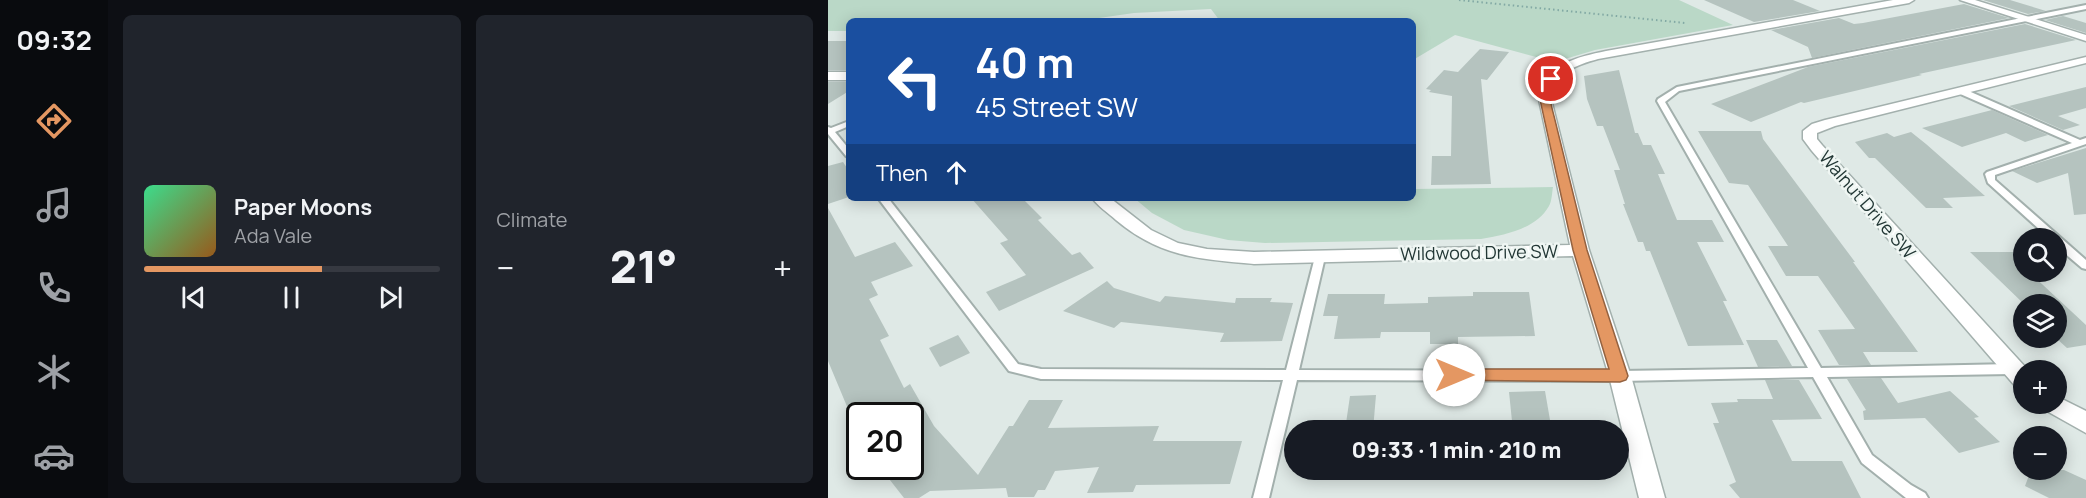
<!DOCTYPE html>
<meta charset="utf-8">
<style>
:root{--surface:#171b24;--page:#20242c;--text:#f1f3f6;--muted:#9ea1a6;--line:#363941;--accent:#e49762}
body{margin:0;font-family:Manrope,sans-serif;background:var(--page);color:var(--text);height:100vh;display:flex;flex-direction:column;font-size:22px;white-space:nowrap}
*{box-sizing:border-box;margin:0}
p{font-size:20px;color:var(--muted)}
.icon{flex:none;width:33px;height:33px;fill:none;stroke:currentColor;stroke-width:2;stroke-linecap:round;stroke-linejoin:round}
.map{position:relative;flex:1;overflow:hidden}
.details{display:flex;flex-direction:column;gap:15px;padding:15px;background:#0d0f14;width:720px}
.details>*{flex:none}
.top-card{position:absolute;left:18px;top:18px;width:570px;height:183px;border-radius:9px;box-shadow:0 3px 15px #0003;background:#1a4fa0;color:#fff;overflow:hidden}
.tools{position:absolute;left:1185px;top:228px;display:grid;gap:12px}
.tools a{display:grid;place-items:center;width:54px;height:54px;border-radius:50%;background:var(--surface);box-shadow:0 3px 15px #0003;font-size:30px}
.speed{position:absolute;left:18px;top:402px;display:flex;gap:12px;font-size:30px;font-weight:700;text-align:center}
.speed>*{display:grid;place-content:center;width:78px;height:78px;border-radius:50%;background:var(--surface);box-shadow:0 3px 15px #0003;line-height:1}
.speed .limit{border:3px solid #111;border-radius:9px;background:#fff;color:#111}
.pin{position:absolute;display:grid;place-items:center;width:51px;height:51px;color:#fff;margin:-26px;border:3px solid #fff;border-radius:50%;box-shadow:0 2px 6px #0007}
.me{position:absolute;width:66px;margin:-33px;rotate:90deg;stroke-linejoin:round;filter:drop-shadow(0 0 4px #0008)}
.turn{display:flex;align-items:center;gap:21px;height:126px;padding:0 30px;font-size:27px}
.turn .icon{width:78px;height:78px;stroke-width:2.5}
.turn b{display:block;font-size:42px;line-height:51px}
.then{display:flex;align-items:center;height:57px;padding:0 30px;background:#0003;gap:12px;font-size:22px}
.big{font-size:45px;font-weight:800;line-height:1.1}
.details .widget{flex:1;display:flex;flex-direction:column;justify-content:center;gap:9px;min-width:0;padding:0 21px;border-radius:9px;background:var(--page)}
.song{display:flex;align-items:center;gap:18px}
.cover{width:72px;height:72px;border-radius:9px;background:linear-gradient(135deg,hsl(150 70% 55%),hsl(30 70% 35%))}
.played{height:6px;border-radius:3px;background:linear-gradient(90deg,var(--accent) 60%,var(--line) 60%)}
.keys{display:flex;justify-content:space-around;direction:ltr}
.heat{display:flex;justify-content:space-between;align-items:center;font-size:33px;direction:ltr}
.details .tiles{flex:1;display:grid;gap:15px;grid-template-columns:repeat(2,1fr)}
.trip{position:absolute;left:456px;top:420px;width:345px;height:60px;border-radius:30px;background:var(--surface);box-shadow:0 3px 15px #0003;font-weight:800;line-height:60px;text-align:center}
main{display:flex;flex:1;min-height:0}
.tabs{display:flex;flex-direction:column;width:108px;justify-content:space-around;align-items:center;background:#090b0e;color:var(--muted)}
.tabs .icon{width:42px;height:42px}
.tabs .selected{color:var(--accent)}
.tabs b{font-size:27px;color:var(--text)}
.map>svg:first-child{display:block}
.green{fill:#bad8c7}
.building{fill:#b5c3bf}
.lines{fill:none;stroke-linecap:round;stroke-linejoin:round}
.lane-casing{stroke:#a3b0ad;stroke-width:4}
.street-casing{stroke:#a3b0ad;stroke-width:3}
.path{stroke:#82a9a4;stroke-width:2;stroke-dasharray:1.5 3;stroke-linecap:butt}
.lane{fill:#fff;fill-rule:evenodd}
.street{fill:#fff;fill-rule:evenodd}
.route{fill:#e49762;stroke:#946240;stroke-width:1.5}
.labels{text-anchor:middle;stroke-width:5;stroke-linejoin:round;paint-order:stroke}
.street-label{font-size:18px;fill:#223735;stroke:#eff6f3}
</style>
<main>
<nav class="tabs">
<b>09:32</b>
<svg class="icon selected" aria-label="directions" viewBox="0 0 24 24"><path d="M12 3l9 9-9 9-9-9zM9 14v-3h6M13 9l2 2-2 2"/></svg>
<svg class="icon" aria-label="music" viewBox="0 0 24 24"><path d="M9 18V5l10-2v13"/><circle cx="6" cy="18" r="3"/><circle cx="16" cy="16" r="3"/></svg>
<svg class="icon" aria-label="phone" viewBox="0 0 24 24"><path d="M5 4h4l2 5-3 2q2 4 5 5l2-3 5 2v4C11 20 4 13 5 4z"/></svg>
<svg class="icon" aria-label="climate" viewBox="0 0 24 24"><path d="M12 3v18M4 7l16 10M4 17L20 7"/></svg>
<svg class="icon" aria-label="car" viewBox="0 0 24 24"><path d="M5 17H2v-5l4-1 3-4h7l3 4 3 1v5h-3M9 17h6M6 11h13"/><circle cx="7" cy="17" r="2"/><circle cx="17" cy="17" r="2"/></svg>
</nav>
<section class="details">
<div class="tiles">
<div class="widget">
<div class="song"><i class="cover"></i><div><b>Paper Moons</b><p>Ada Vale</p></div></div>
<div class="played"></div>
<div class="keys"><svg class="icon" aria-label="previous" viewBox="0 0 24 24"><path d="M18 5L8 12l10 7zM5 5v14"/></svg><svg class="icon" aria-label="pause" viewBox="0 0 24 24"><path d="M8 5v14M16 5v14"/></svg><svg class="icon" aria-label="next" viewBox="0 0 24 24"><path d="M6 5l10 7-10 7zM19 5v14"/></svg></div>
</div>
<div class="widget"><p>Climate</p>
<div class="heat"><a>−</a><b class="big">21°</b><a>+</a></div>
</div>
</div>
</section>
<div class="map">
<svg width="1258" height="498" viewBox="0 0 1258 498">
<rect width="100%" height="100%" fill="#dfe9e6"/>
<g class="green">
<path d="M 0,0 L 851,0 L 905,25 L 767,50 L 727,62 L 627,35 L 585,60 L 585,21 L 392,21 L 383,9 L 306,13 L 250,21 L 21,21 L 21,31 L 0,31 Z"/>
<path d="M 725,187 C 724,192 724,201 721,206 C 708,229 677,235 653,239 L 437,243 L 400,240 L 356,230 L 324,213 L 306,198 L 585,198 L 585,189 Z"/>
</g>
<g class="building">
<path d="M 876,0 L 965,0 L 992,11 L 926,22 Z"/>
<path d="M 1155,0 L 1182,0 L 1218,11 L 1200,14 Z"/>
<path d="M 1136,4 L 1181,18 L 984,58 L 980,47 L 943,30 L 1011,18 L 1026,24 L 1035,23 Z"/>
<path d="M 1235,16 L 1258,23 L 1258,33 L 1217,20 Z"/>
<path d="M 1197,24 L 1248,40 L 1091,74 L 1094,75 L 976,103 L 973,102 L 923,122 L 883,104 L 980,67 Z"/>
<rect x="0" y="41" width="21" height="29"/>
<path d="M 652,49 L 681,52 L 659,80 L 653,79 L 663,184 L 603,185 L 604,156 L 623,156 L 624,96 L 601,92 L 603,90 L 598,89 L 616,70 L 630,72 Z"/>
<path d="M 791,70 L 807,133 L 810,133 L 815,145 L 823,145 L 837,174 L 830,174 L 849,220 L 884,220 L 896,242 L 869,242 L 899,301 L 895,301 L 916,345 L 860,346 L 822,251 L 818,251 L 815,242 L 810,242 L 795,204 L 797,204 L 786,170 L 792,170 L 775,126 L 769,126 L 759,99 L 756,76 Z"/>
<path d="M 0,82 L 21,82 L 21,91 L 0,104 Z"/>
<path d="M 1258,87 L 1258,108 L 1230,116 L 1252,125 L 1235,130 L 1181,106 Z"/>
<path d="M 1164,110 L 1220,135 L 1197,142 L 1178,133 L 1134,147 L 1094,128 Z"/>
<path d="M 870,131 L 933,131 L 935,139 L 1027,262 L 1025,262 L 1090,352 L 1035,352 L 1043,365 L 1011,365 L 990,330 L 1027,329 L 990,276 L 958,276 L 940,246 L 960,246 L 920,185 L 901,183 Z"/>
<path d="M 1083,132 L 1098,144 L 1157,196 L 1115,198 L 1125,208 L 1098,208 L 1047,158 L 1041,158 L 1027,142 L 1059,133 L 1066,137 Z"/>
<path d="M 1258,148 L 1258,214 L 1246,215 L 1240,173 L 1209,183 L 1184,171 Z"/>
<path d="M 15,162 L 21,171 L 21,197 L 0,204 L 0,166 Z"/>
<path d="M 143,198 L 194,198 L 214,218 L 210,220 L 244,255 L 252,252 L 266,268 L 171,311 L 158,292 L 198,275 L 172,243 L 180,240 Z"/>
<path d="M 0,208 L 27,257 L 67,242 L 85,266 L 43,282 L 50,295 L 41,299 L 61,336 L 52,340 L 76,388 L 82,384 L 106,426 L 150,475 L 181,426 L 185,426 L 201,400 L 235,400 L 220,428 L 331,426 L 325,441 L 414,441 L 402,484 L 308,485 L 305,492 L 259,493 L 271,467 L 227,471 L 217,490 L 210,490 L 206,497 L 180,497 L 178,488 L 102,491 L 91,498 L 76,498 L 51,466 L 82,466 L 82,416 L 23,416 L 0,361 Z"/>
<path d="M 1142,252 L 1196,252 L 1196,272 L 1201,272 L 1258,325 L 1258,345 L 1239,348 L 1228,338 L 1228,304 L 1196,304 Z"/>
<path d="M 279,281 L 286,288 L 332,302 L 337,296 L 407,303 L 408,298 L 444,298 L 442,302 L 465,303 L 454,341 L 392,342 L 396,333 L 293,322 L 286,328 L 235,311 Z"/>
<path d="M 645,292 L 701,292 L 707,336 L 630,337 L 630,344 L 602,344 L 602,332 L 553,332 L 552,338 L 506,339 L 510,316 L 495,316 L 500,294 L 557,294 L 556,304 L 600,303 L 600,297 L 645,296 Z"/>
<path d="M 130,335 L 142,353 L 112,367 L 101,348 Z"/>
<path d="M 918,340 L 949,340 L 964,366 L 930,367 Z"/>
<path d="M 1053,378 L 1070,403 L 1122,391 L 1151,417 L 1146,418 L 1172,442 L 1131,453 L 1097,418 L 1036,420 L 1035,411 L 1038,410 L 1019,379 Z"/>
<path d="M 937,380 L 971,380 L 994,419 L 944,420 L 964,461 L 1014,461 L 1033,498 L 912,498 L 901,485 L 908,482 L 885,423 L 891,423 L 883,403 L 910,402 L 909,399 L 945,399 Z"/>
<path d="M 717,391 L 722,420 L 684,421 L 681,392 Z"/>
<path d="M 548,395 L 545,430 L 517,430 L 522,396 Z"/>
<path d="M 1203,470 L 1236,470 L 1258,480 L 1258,498 L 1221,498 L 1197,486 Z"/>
</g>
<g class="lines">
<defs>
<g id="lane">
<path d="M 1258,5 L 1258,9 L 851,91 L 837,102 L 993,368 L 1184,364 L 1189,366 L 1190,369 L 1189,372 L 1184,374 L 999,377 L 1044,455 L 1083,485 L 1097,493 L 1100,498 L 1078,498 L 1034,463 L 985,377 L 792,381 L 469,380 L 441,498 L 425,498 L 455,380 L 213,379 L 181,371 L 50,198 L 60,198 L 190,364 L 213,369 L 458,370 L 487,257 L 492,254 L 497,257 L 471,370 L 792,371 L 980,368 L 829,101 L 830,99 L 849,87 Z"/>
<path d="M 1130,89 L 1136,89 L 1252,140 L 1258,138 L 1258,144 L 1167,175 L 1167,180 L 1258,260 L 1258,269 L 1254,268 L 1228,246 L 1228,238 L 1221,238 L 1160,183 L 1157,174 L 1159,172 L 1244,143 L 1130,93 Z"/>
<path d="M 21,121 L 21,126 L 7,132 L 21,149 L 21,157 L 18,156 L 0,134 L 0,127 L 3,128 Z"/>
</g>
<g id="street">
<path d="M 1065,0 L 1086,0 L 1081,3 L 770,59 C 748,65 729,72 722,95 L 761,250 L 803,376 L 837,498 L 811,498 L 781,376 L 745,256 L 426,264 C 371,259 332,257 288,220 C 280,213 270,206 264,198 L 282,198 L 323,230 L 350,243 L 379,249 L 426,252 L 742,245 L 710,95 C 719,64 749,57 778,51 Z"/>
<path d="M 1132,0 L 1147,0 L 1258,35 L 1258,41 Z"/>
<path d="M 1258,57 L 1258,63 L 1007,126 L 989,133 L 989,139 L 994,145 L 1200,370 L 1196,370 L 1196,389 L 1188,387 L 984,151 L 975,139 L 975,131 L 984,124 L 997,120 Z"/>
<rect x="0" y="72" width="21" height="8"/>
<path d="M 1228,396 L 1258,411 L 1258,433 L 1217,410 L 1214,404 L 1228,404 Z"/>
</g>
</defs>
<use href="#lane" class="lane-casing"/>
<use href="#street" class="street-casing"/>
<path class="path" d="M 631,0 L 857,23"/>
<use href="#lane" class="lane"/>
<use href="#street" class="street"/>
</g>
<path class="route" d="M 720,77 L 728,79 C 719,92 722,101 726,116 L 759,250 L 800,376 L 798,380 L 792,382 L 620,380 L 617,375 L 620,371 L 626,369 L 781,369 L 745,250 L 711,95 L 713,87 Z"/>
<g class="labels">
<g class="street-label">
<text transform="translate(1039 205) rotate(49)" y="6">Walnut Drive SW</text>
<text transform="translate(651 253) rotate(-1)" y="6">Wildwood Drive SW</text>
</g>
</g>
</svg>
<div class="tools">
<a><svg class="icon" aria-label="search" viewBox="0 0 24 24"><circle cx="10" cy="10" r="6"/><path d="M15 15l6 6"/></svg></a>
<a><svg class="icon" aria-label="layers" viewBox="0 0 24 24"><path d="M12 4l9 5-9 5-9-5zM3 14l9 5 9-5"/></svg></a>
<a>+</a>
<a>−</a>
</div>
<div class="speed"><div class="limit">20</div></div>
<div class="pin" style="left:723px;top:79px;background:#d93025"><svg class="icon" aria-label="arrive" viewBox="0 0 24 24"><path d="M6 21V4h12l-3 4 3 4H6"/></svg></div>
<svg class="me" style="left:626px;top:375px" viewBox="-20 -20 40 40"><circle r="19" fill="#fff"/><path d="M0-13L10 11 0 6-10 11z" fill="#e49762"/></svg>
<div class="trip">09:33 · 1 min · 210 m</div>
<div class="top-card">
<div class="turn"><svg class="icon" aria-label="left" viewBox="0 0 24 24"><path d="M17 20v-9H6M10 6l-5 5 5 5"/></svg><div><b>40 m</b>45 Street SW</div></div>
<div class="then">Then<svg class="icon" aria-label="ahead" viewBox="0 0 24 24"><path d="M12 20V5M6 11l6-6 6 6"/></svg></div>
</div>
</div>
</main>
